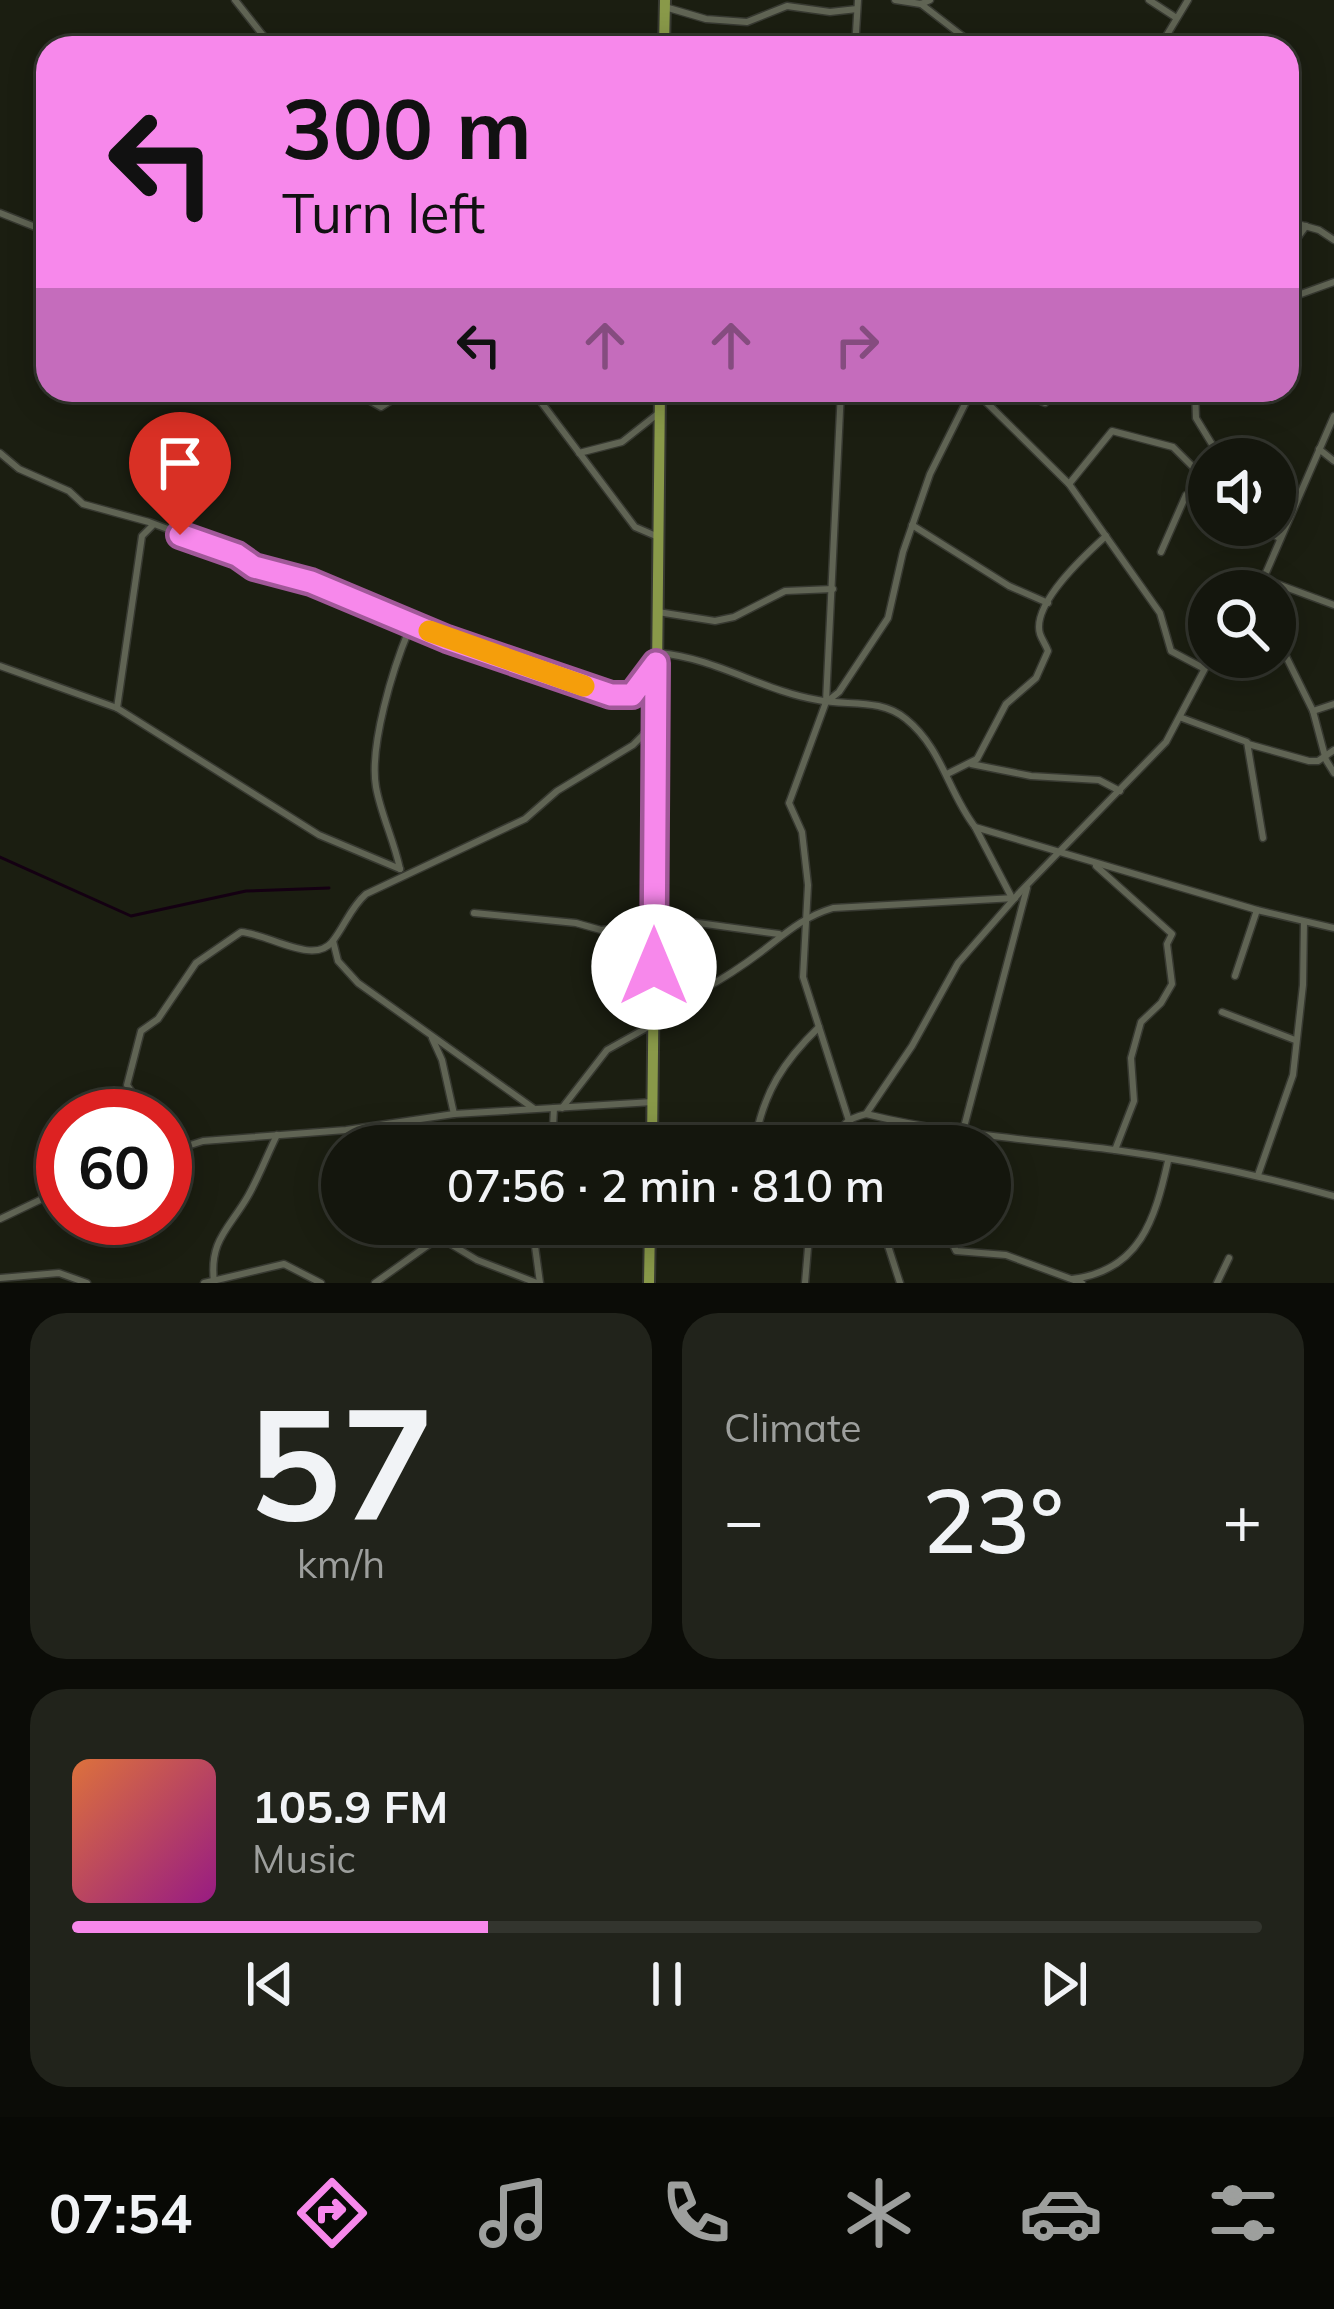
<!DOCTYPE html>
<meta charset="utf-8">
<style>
:root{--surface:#14160d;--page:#21231b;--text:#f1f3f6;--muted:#9d9f9d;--line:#33352e;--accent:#f788eb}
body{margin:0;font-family:Mulish,sans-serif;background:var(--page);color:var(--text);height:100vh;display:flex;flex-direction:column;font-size:45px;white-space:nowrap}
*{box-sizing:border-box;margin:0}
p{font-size:39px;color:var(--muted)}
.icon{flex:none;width:66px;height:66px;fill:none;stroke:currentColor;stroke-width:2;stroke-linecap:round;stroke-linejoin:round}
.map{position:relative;height:1283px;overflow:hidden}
.side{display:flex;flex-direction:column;gap:30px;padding:30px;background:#0b0c07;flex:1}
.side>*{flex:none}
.top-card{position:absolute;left:36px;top:36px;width:1263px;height:366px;border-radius:36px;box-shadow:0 6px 30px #0003,0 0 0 3px var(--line);background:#f788eb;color:#111;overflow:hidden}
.fabs{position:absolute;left:1188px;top:438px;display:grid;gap:24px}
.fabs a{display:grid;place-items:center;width:108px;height:108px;border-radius:50%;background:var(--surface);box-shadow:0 6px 30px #0003,0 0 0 3px var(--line);font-size:60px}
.speed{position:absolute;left:36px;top:1089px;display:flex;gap:24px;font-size:60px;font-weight:700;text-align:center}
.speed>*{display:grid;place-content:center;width:156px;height:156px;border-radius:50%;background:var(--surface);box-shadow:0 6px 30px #0003,0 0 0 3px var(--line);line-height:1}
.speed .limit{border:18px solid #d22;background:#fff;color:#111}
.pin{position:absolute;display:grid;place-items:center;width:102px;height:102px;color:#fff;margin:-123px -51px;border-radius:50% 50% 50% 0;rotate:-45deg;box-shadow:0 0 12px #0007}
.pin .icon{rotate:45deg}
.me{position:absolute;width:132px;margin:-66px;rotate:0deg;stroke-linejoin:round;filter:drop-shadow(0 0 9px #0008)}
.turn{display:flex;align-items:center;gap:42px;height:252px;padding:0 48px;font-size:54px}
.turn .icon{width:156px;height:156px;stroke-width:2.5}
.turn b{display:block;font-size:84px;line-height:102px}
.lanes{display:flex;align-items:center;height:114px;padding:0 48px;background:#0003;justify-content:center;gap:60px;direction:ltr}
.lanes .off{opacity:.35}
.big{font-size:90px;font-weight:600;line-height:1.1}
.side .tile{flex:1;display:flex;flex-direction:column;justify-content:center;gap:18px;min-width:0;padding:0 42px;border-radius:36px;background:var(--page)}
.side .dial{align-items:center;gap:0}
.dial b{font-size:156px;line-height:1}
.song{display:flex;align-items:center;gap:36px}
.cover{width:144px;height:144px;border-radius:18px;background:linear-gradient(135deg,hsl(20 70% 55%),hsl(310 70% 35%))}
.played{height:12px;border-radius:6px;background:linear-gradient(90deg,var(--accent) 35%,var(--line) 35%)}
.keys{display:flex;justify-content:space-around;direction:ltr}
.heat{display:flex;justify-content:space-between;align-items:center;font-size:66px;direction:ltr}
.side .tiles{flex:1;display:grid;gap:30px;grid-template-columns:1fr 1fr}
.tile:last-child{grid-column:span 2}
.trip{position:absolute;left:321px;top:1125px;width:690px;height:120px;border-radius:60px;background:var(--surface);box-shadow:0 6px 30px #0003,0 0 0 3px var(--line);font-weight:600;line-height:120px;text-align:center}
.menu{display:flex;height:192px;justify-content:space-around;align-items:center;background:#080905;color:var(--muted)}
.menu .icon{width:84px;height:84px}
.menu .current{color:var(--accent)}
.menu b{font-size:54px;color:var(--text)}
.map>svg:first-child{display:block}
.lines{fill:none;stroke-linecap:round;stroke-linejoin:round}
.stream{stroke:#140012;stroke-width:3}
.minor-casing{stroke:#373931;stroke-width:9}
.primary-casing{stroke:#373931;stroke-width:14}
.minor{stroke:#606454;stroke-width:6}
.primary{stroke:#899949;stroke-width:10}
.route-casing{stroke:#a15899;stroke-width:30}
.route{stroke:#f788eb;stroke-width:21}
.slow{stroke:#f59e0b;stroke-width:21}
</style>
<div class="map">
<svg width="1334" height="1283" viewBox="0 0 1334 1283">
<rect width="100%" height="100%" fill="#1b1e11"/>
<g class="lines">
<path class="stream" d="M 0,857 L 131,916 L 246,891 L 329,888"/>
<defs>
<g id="minor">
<path d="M 235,0 L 273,48"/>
<path d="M 895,0 L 921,4 L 930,0"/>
<path d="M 1149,0 L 1175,17"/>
<path d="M 921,4 L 978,48"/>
<path d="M 665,7 L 706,19 L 747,22 L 787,6 L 830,12 L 857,9"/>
<path d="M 855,48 L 858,0"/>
<path d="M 1159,48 L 1188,0"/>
<path d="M 0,213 L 48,232"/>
<path d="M 1287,221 L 1319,230 L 1334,240"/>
<path d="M 1287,252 L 1306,226"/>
<path d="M 1287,299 L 1334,282"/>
<path d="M 351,390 L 381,407 L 407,390"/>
<path d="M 532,390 L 635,527 L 656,536"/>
<path d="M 841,390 L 826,702 L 789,803 L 802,832 L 808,885 L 803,977 L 857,1146"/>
<path d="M 974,390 L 1069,484 L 1160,613 L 1171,651 L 1203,668"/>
<path d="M 1016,390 L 1045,403"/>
<path d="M 1195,390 L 1196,418 L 1221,459"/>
<path d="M 1319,449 L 1334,461"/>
<path d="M 0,453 L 19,469 L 69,491 L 83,504 L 149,522 L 237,555 L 254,567 L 311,582 L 416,625"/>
<path d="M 579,453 L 622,442 L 660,412"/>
<path d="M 1069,484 L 1112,431 L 1173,447 L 1209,483"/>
<path d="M 912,525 L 1009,586 L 1048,603"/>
<path d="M 1262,525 L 1280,539"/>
<path d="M 1161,552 L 1186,495 L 1209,489"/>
<path d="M 1264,579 L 1334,605"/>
<path d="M 1258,591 L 1334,416"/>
<path d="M 658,612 L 715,621 L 734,617 L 785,591 L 833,589"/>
<path d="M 1275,634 L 1313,711 L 1326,760 L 1334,773"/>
<path d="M 659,653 C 716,658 763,691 818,700 C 848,706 881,698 906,719 C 942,748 948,792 975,827 L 1257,910 L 1334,928"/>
<path d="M 0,666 L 117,708 L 319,835 L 400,869"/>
<path d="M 829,700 L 839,692 L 888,618 L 903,552 L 930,474 L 972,390"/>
<path d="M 117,708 L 142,536 L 152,526"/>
<path d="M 1313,711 L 1334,704"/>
<path d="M 1182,718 L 1247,742 L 1263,838"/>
<path d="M 1248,744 L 1309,761 L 1318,761 L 1334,750"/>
<path d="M 971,764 L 1031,776 L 1099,780 L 1120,791"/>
<path d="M 947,774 L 977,759 L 1006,704 L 1036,678 L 1048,651 C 1046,645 1042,640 1040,634 C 1031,604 1086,554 1106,536"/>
<path d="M 975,827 L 1012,898"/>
<path d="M 1096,866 L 1172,934 L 1167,944 L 1172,984 L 1161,1003 L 1141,1022 L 1131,1058 L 1134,1101 L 1115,1150"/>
<path d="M 400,869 C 394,840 381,815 376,787 C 369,746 393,668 409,630 L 416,625 L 622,698 L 632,695 L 654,666"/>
<path d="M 474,913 L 576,923 L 601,930 L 655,924"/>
<path d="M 654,917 L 779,934"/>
<path d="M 333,941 L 338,961 L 358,983 L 533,1108"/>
<path d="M 1235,976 L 1257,910"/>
<path d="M 653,1010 C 692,999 729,976 761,952 C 786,933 803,917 833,908 L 1015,898"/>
<path d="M 1222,1012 L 1295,1040"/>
<path d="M 432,1038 L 442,1060 L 454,1114"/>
<path d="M 139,1103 L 127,1085 L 141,1031 L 158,1019 L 196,963 L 241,932 C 269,934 313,965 332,942 C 345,926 350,908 366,894 L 525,819 L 557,791 L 633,745 L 655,723"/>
<path d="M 562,1108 L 607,1050 L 650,1026"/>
<path d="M 866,1114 C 952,1135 1029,1139 1115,1150 C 1189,1160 1262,1176 1334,1196"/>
<path d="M 552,1146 L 554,1108"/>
<path d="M 746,1146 L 755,1140 C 764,1092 783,1062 819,1027"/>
<path d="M 838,1146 C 841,1123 846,1119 866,1114 L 912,1046 L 958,963 L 1021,891 L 1166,742 L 1211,657"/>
<path d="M 959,1146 L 1027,888"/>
<path d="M 165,1153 L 203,1141 L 346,1130 L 454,1114 L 653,1102"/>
<path d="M 1258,1175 L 1293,1075 L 1303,985 L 1304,922"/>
<path d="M 0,1219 L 63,1189"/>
<path d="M 532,1224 L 540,1283"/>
<path d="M 881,1224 L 900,1283"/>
<path d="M 943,1224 L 956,1251 L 1006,1255 L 1082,1283"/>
<path d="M 440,1235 L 450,1224"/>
<path d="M 442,1239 L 477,1260 L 537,1283"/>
<path d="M 0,1278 L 59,1273 L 87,1283"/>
<path d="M 1072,1279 C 1140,1271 1155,1219 1168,1161"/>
<path d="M 214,1282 C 209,1240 229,1229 248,1196 C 259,1177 267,1155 277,1135"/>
<path d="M 204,1283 L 284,1264 L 321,1283"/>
<path d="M 375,1283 L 438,1238 L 514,1224"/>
<path d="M 805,1283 L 810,1224"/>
<path d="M 1217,1283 L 1229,1258"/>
</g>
<g id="primary">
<path d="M 664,48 L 665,0"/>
<path d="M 652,1146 L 660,390"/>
<path d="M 649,1283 L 650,1224"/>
</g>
</defs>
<use href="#minor" class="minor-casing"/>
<use href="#primary" class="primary-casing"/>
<use href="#minor" class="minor"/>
<use href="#primary" class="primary"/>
</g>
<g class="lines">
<defs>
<path id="route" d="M 180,535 L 237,555 L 254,567 L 311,582 L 447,639 L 611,695 L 632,695 L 656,663 L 654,967"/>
</defs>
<use href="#route" class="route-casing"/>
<use href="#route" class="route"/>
<path class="slow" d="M 429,631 L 584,686"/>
</g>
</svg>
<div class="fabs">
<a><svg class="icon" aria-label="sound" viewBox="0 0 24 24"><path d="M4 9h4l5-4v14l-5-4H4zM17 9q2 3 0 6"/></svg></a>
<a><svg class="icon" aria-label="search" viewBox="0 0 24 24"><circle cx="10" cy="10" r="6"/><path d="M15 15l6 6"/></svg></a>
</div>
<div class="speed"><div class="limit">60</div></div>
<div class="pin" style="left:180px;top:535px;background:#d93025"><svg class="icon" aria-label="arrive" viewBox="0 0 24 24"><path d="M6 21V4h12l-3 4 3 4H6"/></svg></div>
<svg class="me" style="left:654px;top:967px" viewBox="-20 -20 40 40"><circle r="19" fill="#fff"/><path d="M0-13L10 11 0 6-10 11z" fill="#f788eb"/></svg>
<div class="trip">07:56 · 2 min · 810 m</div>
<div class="top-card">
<div class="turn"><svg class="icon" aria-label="left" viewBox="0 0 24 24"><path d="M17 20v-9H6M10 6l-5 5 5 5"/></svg><div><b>300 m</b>Turn left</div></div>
<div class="lanes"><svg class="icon" aria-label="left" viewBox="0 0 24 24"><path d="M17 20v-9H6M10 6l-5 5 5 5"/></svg><svg class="icon off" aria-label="ahead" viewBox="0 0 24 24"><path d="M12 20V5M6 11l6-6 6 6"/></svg><svg class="icon off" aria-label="ahead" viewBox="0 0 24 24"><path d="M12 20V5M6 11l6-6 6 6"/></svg><svg class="icon off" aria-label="right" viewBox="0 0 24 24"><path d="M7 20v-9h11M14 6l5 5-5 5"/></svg></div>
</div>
</div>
<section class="side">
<div class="tiles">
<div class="tile dial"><b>57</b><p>km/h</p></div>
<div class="tile"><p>Climate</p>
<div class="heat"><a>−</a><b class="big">23°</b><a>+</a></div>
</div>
<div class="tile">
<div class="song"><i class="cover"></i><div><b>105.9 FM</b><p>Music</p></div></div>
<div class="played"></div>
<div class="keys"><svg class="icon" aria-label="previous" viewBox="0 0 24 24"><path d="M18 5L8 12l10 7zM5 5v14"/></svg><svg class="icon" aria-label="pause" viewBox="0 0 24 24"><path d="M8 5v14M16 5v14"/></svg><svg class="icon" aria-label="next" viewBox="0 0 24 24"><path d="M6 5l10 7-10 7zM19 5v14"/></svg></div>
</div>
</div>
</section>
<nav class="menu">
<b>07:54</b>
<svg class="icon current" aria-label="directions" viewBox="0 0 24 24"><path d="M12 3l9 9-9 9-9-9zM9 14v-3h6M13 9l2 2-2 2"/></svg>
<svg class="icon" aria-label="music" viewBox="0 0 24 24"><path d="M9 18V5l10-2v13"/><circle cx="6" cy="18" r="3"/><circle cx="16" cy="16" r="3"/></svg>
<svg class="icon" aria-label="phone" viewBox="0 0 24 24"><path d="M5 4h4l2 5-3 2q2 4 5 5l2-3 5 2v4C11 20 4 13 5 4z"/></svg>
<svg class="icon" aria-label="climate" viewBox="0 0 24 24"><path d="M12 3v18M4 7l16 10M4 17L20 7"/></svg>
<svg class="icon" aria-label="car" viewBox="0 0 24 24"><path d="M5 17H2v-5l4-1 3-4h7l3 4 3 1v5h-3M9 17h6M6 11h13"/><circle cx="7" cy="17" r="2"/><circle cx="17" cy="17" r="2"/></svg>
<svg class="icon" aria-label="filters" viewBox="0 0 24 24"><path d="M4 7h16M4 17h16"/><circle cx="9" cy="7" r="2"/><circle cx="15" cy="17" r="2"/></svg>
</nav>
